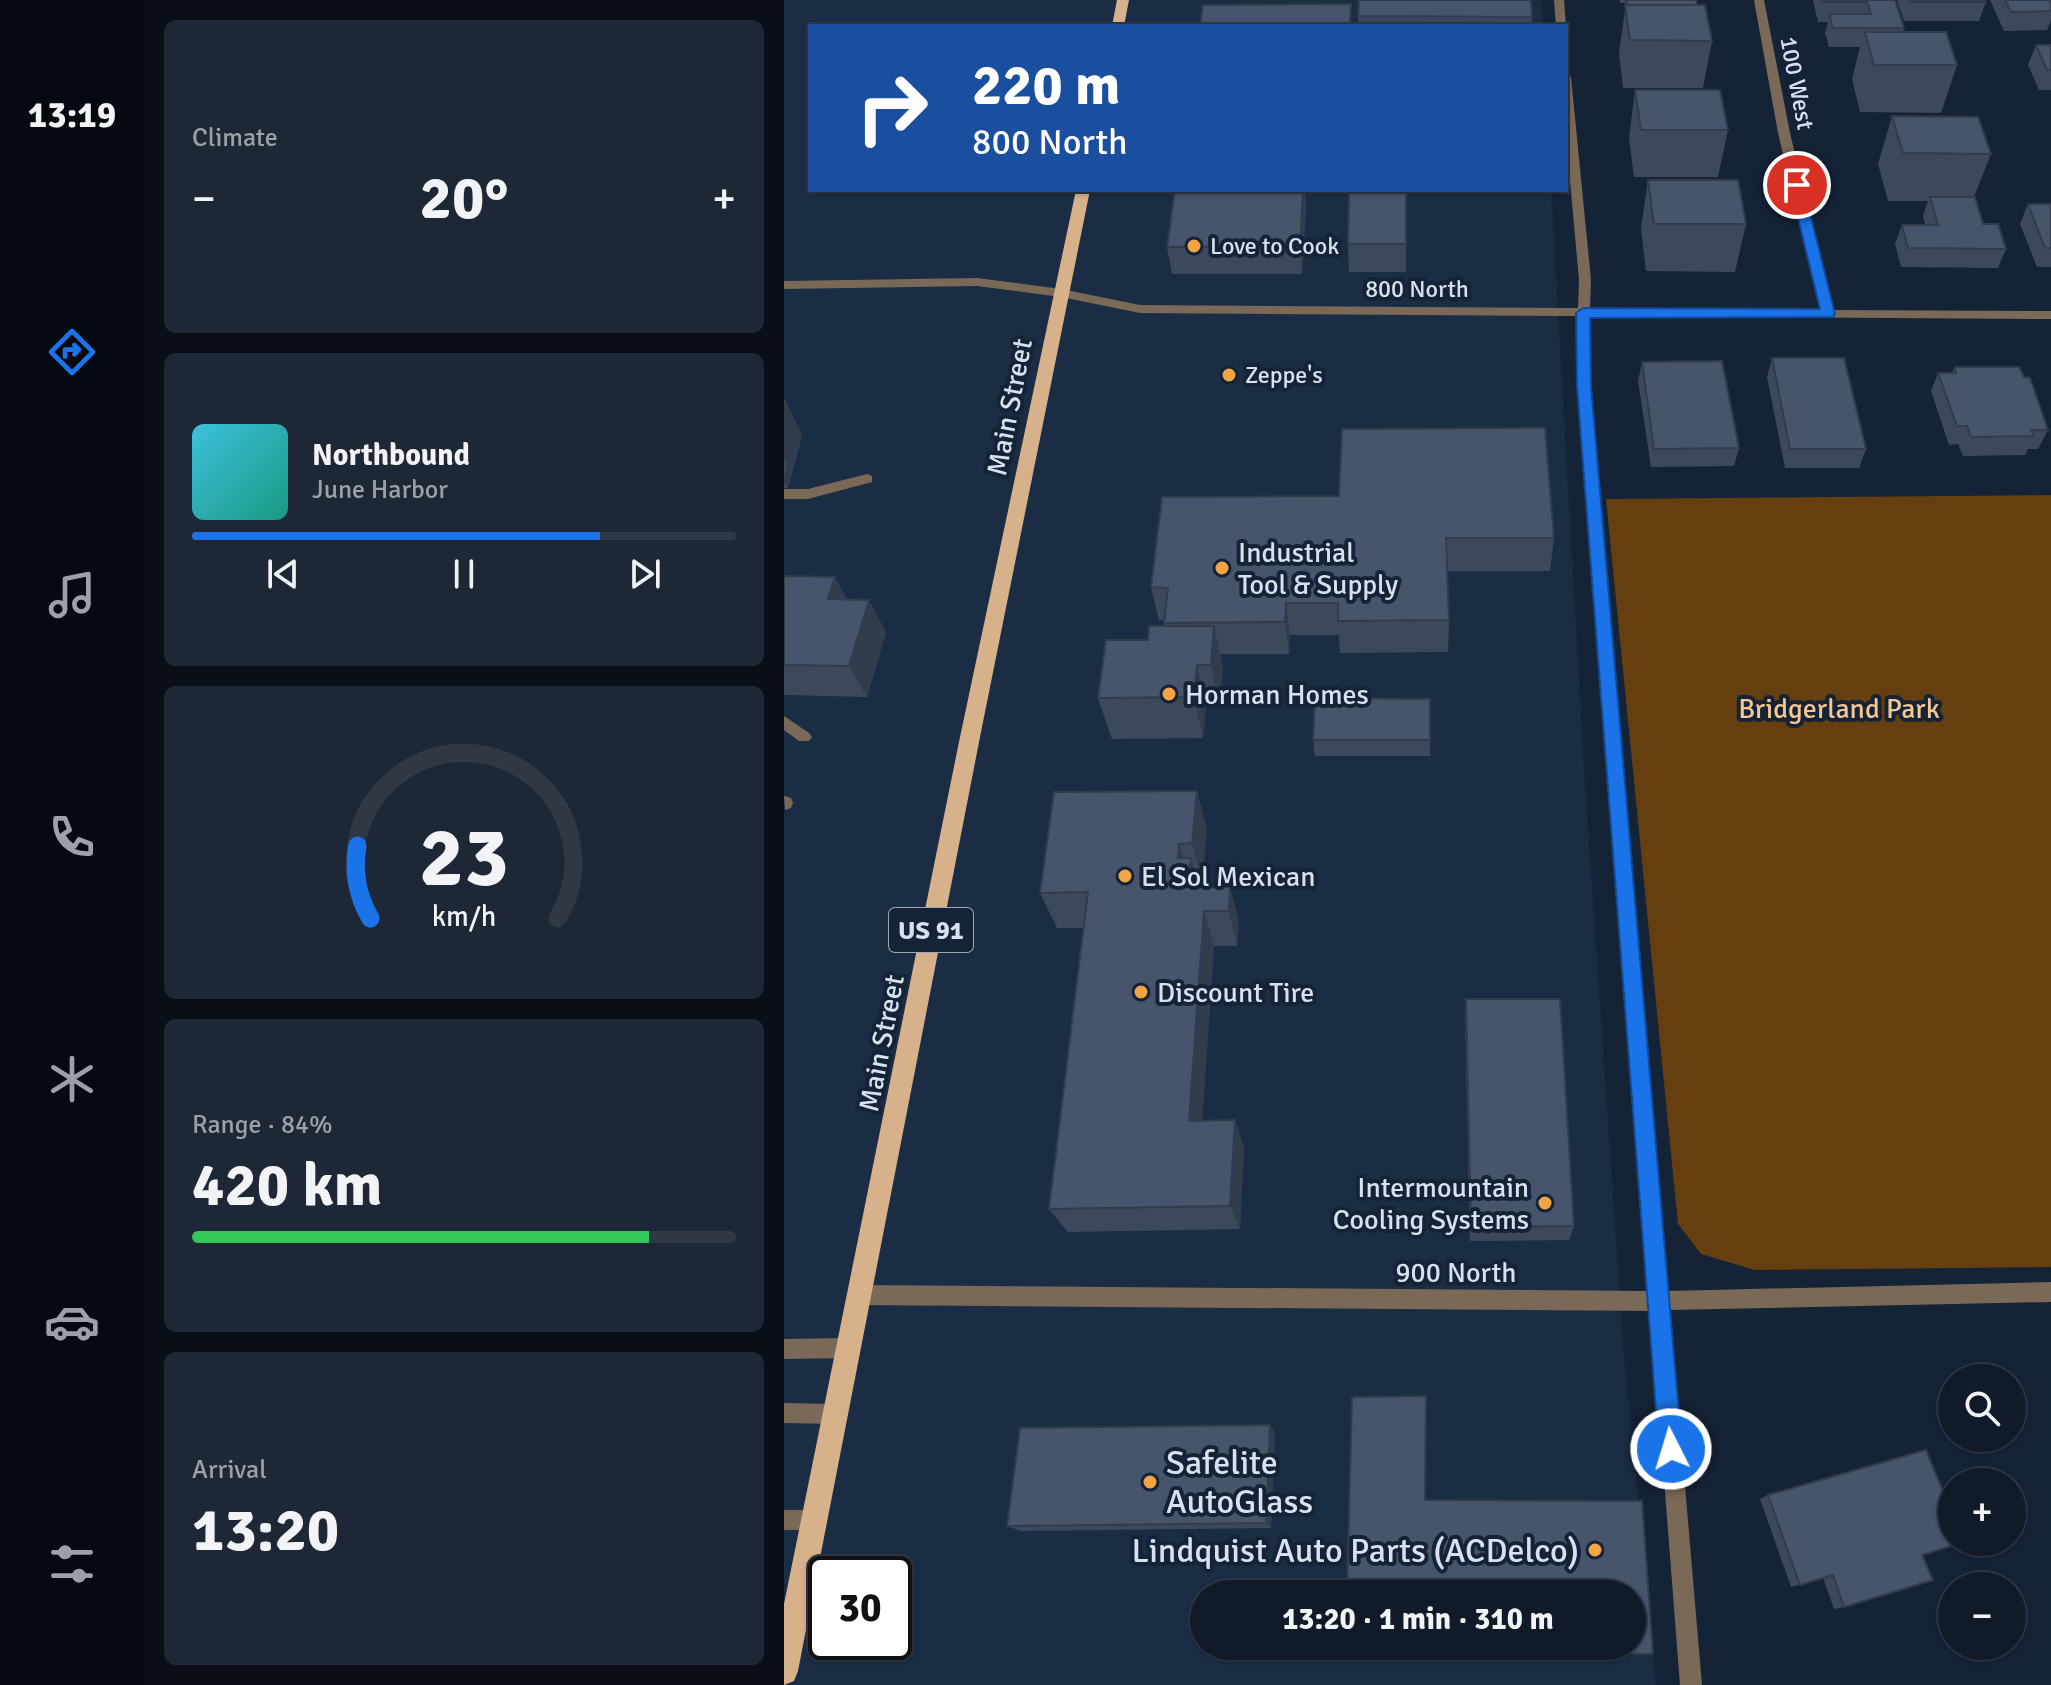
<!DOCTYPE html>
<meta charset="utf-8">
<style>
:root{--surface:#101a29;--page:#1e2735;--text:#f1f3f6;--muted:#9ca1a8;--line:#303846;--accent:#1a73e8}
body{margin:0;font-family:Signika,sans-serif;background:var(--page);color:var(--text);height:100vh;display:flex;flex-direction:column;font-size:30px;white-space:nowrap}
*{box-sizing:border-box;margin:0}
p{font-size:26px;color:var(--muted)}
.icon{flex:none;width:44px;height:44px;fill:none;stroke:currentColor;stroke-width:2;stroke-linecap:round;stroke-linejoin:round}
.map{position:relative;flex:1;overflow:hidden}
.drawer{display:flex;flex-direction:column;gap:20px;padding:20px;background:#090e17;width:640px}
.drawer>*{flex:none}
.top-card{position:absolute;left:24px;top:24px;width:760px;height:168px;border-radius:0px;box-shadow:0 2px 6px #0004,0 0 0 2px var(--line);background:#1a4fa0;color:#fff;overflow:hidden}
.buttons{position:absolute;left:1154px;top:1364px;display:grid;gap:16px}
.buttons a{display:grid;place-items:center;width:88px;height:88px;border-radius:50%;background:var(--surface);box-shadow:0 2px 6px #0004,0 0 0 2px var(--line);font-size:40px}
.speed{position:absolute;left:24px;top:1556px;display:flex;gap:16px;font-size:40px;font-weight:700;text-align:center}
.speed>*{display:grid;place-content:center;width:104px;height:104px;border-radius:50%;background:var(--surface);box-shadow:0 2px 6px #0004,0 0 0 2px var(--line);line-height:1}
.speed .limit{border:4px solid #111;border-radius:12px;background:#fff;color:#111}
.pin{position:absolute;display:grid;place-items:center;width:68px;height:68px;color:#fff;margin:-34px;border:4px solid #fff;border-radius:50%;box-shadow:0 2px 8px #0007}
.me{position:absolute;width:88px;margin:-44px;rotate:355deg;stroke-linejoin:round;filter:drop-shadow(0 0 6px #0008)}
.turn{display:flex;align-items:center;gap:28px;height:168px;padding:0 32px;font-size:36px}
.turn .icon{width:104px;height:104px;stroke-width:2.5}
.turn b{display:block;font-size:56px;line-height:68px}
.big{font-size:60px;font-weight:800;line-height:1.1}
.drawer .widget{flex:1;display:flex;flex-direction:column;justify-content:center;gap:12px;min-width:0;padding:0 28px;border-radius:12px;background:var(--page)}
.drawer .dial{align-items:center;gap:0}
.dial svg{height:208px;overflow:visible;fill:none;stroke:var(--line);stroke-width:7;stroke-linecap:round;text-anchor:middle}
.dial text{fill:var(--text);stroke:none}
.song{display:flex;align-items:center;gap:24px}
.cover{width:96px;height:96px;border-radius:12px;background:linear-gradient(135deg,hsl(190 70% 55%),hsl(170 70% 35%))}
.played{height:8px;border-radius:4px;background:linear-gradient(90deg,var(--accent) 75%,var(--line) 75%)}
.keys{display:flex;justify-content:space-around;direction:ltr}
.heat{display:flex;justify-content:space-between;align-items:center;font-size:44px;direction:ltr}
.charge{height:12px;border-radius:6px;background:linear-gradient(90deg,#34c759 84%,var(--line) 0)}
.trip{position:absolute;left:406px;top:1580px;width:456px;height:80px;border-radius:40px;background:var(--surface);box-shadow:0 2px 6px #0004,0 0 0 2px var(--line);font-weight:800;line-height:80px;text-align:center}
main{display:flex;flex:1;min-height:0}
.dock{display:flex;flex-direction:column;width:144px;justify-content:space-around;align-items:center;background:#060a10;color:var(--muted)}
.dock .icon{width:56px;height:56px}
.dock .current{color:var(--accent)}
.dock b{font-size:36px;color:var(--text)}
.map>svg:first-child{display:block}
.built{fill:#1b2d45;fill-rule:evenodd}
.green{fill:#653f0f}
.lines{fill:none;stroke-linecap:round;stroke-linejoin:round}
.service{fill:#7b6957;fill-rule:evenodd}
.minor{fill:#7b6957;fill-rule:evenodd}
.primary{fill:#d7b18a;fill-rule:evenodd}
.wall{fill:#3c495d}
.shaded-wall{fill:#313c4c}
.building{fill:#46556c;stroke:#313c4c;stroke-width:2}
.route{fill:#1a73e8;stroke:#114b97;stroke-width:2}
.poi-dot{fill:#f3a443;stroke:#152337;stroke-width:3}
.labels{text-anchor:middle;stroke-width:8;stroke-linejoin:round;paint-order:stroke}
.far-street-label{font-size:24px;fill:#d8e1ef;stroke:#152337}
.far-poi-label{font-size:24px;fill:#d8e1ef;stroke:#152337;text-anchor:start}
.shield{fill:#152337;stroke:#9ea8b8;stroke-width:2}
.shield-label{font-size:26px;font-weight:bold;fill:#d8e1ef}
.street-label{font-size:28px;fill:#d8e1ef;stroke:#152337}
.poi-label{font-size:28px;fill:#d8e1ef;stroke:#152337;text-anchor:start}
.park-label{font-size:28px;fill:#f7c691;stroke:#152337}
.near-poi-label{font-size:34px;fill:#d8e1ef;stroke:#152337;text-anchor:start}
</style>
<main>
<nav class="dock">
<b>13:19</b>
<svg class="icon current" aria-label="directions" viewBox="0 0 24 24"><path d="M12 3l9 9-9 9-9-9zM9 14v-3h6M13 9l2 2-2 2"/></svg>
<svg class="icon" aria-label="music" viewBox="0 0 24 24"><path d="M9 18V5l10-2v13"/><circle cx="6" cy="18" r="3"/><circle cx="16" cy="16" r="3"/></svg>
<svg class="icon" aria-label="phone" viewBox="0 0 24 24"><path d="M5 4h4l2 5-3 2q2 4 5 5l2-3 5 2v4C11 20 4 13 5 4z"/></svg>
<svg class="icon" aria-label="climate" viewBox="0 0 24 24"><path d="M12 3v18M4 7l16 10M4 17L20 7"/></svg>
<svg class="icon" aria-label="car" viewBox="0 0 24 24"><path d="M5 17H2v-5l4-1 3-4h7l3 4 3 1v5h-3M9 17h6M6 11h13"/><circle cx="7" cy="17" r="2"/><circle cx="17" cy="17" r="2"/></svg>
<svg class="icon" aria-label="filters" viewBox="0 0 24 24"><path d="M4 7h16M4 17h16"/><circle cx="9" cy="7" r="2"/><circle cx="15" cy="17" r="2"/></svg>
</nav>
<section class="drawer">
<div class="widget"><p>Climate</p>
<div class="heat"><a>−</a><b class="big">20°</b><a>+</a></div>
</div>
<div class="widget">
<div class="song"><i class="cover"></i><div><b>Northbound</b><p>June Harbor</p></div></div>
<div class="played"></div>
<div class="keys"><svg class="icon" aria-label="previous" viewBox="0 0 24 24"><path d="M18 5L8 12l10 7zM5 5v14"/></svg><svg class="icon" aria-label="pause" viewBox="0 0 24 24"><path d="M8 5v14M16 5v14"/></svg><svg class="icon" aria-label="next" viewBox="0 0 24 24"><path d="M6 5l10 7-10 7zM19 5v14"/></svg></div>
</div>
<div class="widget dial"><svg viewBox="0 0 100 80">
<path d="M14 69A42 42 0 1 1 86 69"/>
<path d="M14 69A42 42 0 0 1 9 41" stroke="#1a73e8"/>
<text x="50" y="56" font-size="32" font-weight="700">23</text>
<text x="50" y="72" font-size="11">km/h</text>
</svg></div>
<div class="widget"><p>Range · 84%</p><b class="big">420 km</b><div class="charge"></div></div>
<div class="widget"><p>Arrival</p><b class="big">13:20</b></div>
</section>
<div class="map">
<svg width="1267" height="1685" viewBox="0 0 1267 1685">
<rect width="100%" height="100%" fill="#152337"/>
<path class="built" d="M 0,0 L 757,0 L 759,26 L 26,26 L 26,190 L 767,190 L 801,786 L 840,1357 L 872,1685 L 0,1685 ZM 42,1574 L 110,1574 L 110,1642 L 42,1642 ZM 420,1594 L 848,1594 L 848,1646 L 420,1646 Z"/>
<path class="green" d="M 1267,495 L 1267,1267 L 971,1270 L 917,1254 L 894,1224 L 822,499 Z"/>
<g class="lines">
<g class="service">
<path d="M 83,474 L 88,476 L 88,482 L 24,499 L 0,499 L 0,489 L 24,489 Z"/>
<path d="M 0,716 L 25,733 L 28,737 L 25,741 L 15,741 L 0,730 Z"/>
<path d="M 0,796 L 7,798 L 9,803 L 7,808 L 1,810 Z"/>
<path d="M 65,1338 L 72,1341 L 75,1348 L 72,1355 L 65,1358 L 0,1359 L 0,1339 Z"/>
<path d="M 0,1403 L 51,1404 L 58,1407 L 61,1414 L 58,1421 L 51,1424 L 0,1423 Z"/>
<path d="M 0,1510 L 30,1510 L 37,1513 L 40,1520 L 37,1527 L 30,1530 L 0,1530 Z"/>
</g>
<g class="minor">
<path d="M 770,0 L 780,0 L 782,26 L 772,26 Z"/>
<path d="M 970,0 L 980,0 L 1006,133 L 1049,310 L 1267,311 L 1267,319 L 806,316 L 804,355 L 884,1291 L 1267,1282 L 1267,1302 L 886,1310 L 918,1685 L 896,1685 L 867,1311 L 76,1305 L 69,1302 L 66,1295 L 69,1288 L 76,1285 L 865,1291 L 792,355 L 793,316 L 356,313 L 277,297 L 193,286 L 0,289 L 0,281 L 193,278 L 277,289 L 356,305 L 794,308 L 795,280 L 782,136 L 782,74 L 787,77 L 807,280 L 806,308 L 1037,309 L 994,133 Z"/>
</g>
<g class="primary">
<path d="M 333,0 L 345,0 L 340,26 L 328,26 Z"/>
<path d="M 292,190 L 306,190 L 196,737 L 14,1671 L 10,1681 L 0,1685 L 0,1604 L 176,737 Z"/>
</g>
</g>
<g class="wall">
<path d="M 836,0 L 912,0 L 928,41 L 919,88 L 839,88 L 835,53 L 842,3 L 836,3 Z"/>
<path d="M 1029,0 L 1111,0 L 1120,28 L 1119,32 L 1173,65 L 1157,113 L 1076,112 L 1068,79 L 1076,47 L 1045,47 L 1041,33 L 1044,22 L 1034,22 Z"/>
<path d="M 1113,0 L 1201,0 L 1202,2 L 1195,21 L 1120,21 Z"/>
<path d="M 1206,0 L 1267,0 L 1267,20 L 1263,30 L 1220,31 Z"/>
<path d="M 574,16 L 748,17 L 747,26 L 575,26 Z"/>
<path d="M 1267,44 L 1267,90 L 1255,90 L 1244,65 L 1252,45 Z"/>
<path d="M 851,90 L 944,130 L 934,177 L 850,177 L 845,138 Z"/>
<path d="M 1108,116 L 1207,154 L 1190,197 L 1199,224 L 1222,249 L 1214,268 L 1117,267 L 1111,244 L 1118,225 L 1141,225 L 1139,216 L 1144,201 L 1104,201 L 1094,164 Z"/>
<path d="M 864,180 L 962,224 L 951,272 L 862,271 L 857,228 Z"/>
<path d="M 391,190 L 555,190 L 521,191 L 522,210 L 518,274 L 388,274 L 383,247 Z"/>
<path d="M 622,190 L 622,272 L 565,272 L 564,244 Z"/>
<path d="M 1244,204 L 1267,204 L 1267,267 L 1253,267 L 1236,224 Z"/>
<path d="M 988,358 L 1082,449 L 1075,468 L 1001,468 L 983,377 Z"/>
<path d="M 858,362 L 955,448 L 950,466 L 867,467 L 854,381 Z"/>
<path d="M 1171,367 L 1264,430 L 1254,449 L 1244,449 L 1241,455 L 1179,456 L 1174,444 L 1165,445 L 1147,391 L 1154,373 L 1168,373 Z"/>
<path d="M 0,400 L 1,400 L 18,435 L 4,488 L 0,488 Z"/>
<path d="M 555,496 L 770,538 L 766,571 L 663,571 L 665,620 L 664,652 L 556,653 L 555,635 L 506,635 L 505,654 L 436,654 L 439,668 L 435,706 L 422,707 L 419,738 L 328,739 L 314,698 L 364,640 L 380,626 L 380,620 L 375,620 L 367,587 Z"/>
<path d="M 0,576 L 63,599 L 102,632 L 83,697 L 0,695 Z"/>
<path d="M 646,699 L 646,756 L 531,756 L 529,740 Z"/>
<path d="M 413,791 L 423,829 L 418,880 L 413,880 L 415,887 L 446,887 L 455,923 L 453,946 L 430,946 L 418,1121 L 451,1120 L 460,1148 L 456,1229 L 284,1232 L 265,1209 L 300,928 L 273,928 L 256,893 Z"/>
<path d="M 682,999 L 790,1226 L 785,1240 L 686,1241 L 681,1018 Z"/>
<path d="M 491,1433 L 487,1528 L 237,1531 L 223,1526 Z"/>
<path d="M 984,1495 L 1138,1555 L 1060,1607 L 1050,1609 L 1039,1578 L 1007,1587 L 976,1499 Z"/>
<path d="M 641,1500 L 869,1654 L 562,1652 Z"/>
</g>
<g class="shaded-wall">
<path d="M 519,190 L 520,190 L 522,210 L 518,274 L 516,246 Z"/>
<path d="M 1,400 L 18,435 L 7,473 L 0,459 L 0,405 Z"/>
<path d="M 2,464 L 7,473 L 4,488 L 0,481 Z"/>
<path d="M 51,577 L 68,609 L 44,599 Z"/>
<path d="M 85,600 L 102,632 L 83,697 L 65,666 Z"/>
<path d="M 502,603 L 506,635 L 505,654 L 501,622 Z"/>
<path d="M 430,626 L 439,668 L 435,706 L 427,665 Z"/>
<path d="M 413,665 L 422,707 L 419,738 L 410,697 Z"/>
<path d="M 413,791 L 423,829 L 418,880 L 408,843 Z"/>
<path d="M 395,844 L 405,877 L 407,858 L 417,894 L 414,923 L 394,858 Z"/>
<path d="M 446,887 L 455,923 L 453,946 L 445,911 Z"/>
<path d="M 420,911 L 430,946 L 416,1148 L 405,1121 Z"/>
<path d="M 451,1120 L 460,1148 L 456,1229 L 446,1206 Z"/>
<path d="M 486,1425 L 491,1433 L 487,1528 L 482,1523 Z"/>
</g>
<g class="building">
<path d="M 575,0 L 747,0 L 748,17 L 574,16 Z"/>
<path d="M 842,0 L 912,0 L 913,5 L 843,5 Z"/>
<path d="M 1038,0 L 1111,0 L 1120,28 L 1049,28 L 1045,14 L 1087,14 L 1083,2 L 1039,2 Z"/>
<path d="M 1125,0 L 1201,0 L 1202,2 L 1126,2 Z"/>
<path d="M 1221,0 L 1265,0 L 1267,4 L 1267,11 L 1227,12 Z"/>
<path d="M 567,4 L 566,26 L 416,26 L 419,5 Z"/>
<path d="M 841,5 L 921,5 L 928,41 L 846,40 Z"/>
<path d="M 1081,32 L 1162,32 L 1173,65 L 1090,65 Z"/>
<path d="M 1252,45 L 1267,45 L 1267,70 L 1263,70 Z"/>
<path d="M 851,90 L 936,90 L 944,130 L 857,130 Z"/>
<path d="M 1108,116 L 1194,117 L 1207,154 L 1119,153 Z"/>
<path d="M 864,180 L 954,180 L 962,224 L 870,224 Z"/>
<path d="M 391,190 L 519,190 L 516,246 L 383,247 Z"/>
<path d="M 565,190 L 622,190 L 622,244 L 564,244 Z"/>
<path d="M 1146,197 L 1191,197 L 1199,224 L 1214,224 L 1222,249 L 1124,248 L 1118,225 L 1154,225 Z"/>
<path d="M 1244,204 L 1267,204 L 1267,248 L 1261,248 Z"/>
<path d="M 988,358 L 1060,358 L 1082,449 L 1006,449 Z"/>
<path d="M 938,361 L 955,448 L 870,449 L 858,362 Z"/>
<path d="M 1171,367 L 1235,367 L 1240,377 L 1246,378 L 1264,430 L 1247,430 L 1250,436 L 1187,437 L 1183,426 L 1173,426 L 1154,373 L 1172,373 Z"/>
<path d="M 761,428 L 770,538 L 662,538 L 665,620 L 554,621 L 554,603 L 502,603 L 501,622 L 380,623 L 384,588 L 367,587 L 378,497 L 555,496 L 558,429 Z"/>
<path d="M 0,576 L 51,577 L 44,599 L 85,600 L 65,666 L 0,665 Z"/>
<path d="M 365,626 L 430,626 L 427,665 L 413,665 L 410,697 L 314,698 L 322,640 L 364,640 Z"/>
<path d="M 531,698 L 646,699 L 646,740 L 529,740 Z"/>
<path d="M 413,791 L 408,843 L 395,844 L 394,858 L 407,858 L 404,887 L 446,887 L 445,911 L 420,911 L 405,1121 L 451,1120 L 446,1206 L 265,1209 L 304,892 L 256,893 L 270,792 Z"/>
<path d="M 682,999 L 776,999 L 790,1226 L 687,1227 Z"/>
<path d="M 642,1396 L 641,1500 L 858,1501 L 869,1654 L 562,1652 L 562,1646 L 848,1646 L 848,1594 L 563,1594 L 568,1397 Z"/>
<path d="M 486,1425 L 482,1523 L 223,1526 L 236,1428 Z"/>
<path d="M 1142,1450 L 1168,1513 L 1168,1542 L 1180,1542 L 1138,1555 L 1149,1580 L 1060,1607 L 1049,1575 L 1016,1585 L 984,1495 Z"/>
</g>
<path class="route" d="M 1013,181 L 1019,185 L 1051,314 L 1049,317 L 806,318 L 807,386 L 898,1449 L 895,1457 L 887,1460 L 879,1457 L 875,1449 L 793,386 L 792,313 L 799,308 L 1036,309 L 1006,185 Z"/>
<g class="poi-dot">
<circle cx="410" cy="246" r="8"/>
<circle cx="445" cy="375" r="8"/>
<circle cx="438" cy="568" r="8"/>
<circle cx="385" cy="694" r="8"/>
<circle cx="341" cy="876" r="8"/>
<circle cx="357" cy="992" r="8"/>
<circle cx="761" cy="1203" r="8"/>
<circle cx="366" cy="1482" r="8"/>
<circle cx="811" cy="1550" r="8"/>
</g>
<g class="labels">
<g class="far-street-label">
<text transform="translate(1013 83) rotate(79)" y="8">100 West</text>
<text x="633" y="297">800 North</text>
</g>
<g class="far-poi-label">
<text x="426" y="254">Love to Cook</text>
<text x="461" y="383">Zeppe's</text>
</g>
<rect class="shield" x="105" y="908" width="84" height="44" rx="6"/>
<g class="shield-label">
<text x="147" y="939">US 91</text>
</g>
<g class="street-label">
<text transform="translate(225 407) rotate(-79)" y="10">Main Street</text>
<text transform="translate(97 1043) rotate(-79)" y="10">Main Street</text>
<text x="672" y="1282">900 North</text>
</g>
<g class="poi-label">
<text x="454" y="562">Industrial<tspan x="454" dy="32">Tool &amp; Supply</tspan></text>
<text x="401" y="704">Horman Homes</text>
<text x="357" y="886">El Sol Mexican</text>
<text x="373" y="1002">Discount Tire</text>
<text x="745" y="1197" text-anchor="end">Intermountain<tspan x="745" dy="32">Cooling Systems</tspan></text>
</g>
<g class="park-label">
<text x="1055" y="718">Bridgerland Park</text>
</g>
<g class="near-poi-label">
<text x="382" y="1474">Safelite<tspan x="382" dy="39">AutoGlass</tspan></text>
<text x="795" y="1562" text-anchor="end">Lindquist Auto Parts (ACDelco)</text>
</g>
</g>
</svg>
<div class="buttons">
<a><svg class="icon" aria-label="search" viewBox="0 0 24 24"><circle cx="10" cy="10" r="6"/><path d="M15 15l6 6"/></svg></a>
<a>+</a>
<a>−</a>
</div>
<div class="speed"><div class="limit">30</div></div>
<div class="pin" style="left:1013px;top:185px;background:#d93025"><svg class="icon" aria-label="arrive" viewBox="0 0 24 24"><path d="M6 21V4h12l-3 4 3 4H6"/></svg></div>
<svg class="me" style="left:887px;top:1449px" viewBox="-20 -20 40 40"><circle r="17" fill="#1a73e8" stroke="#fff" stroke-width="3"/><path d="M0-11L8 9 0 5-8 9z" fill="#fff"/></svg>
<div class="trip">13:20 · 1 min · 310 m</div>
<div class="top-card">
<div class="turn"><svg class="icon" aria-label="right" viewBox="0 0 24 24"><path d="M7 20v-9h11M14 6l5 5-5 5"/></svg><div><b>220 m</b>800 North</div></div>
</div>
</div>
</main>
